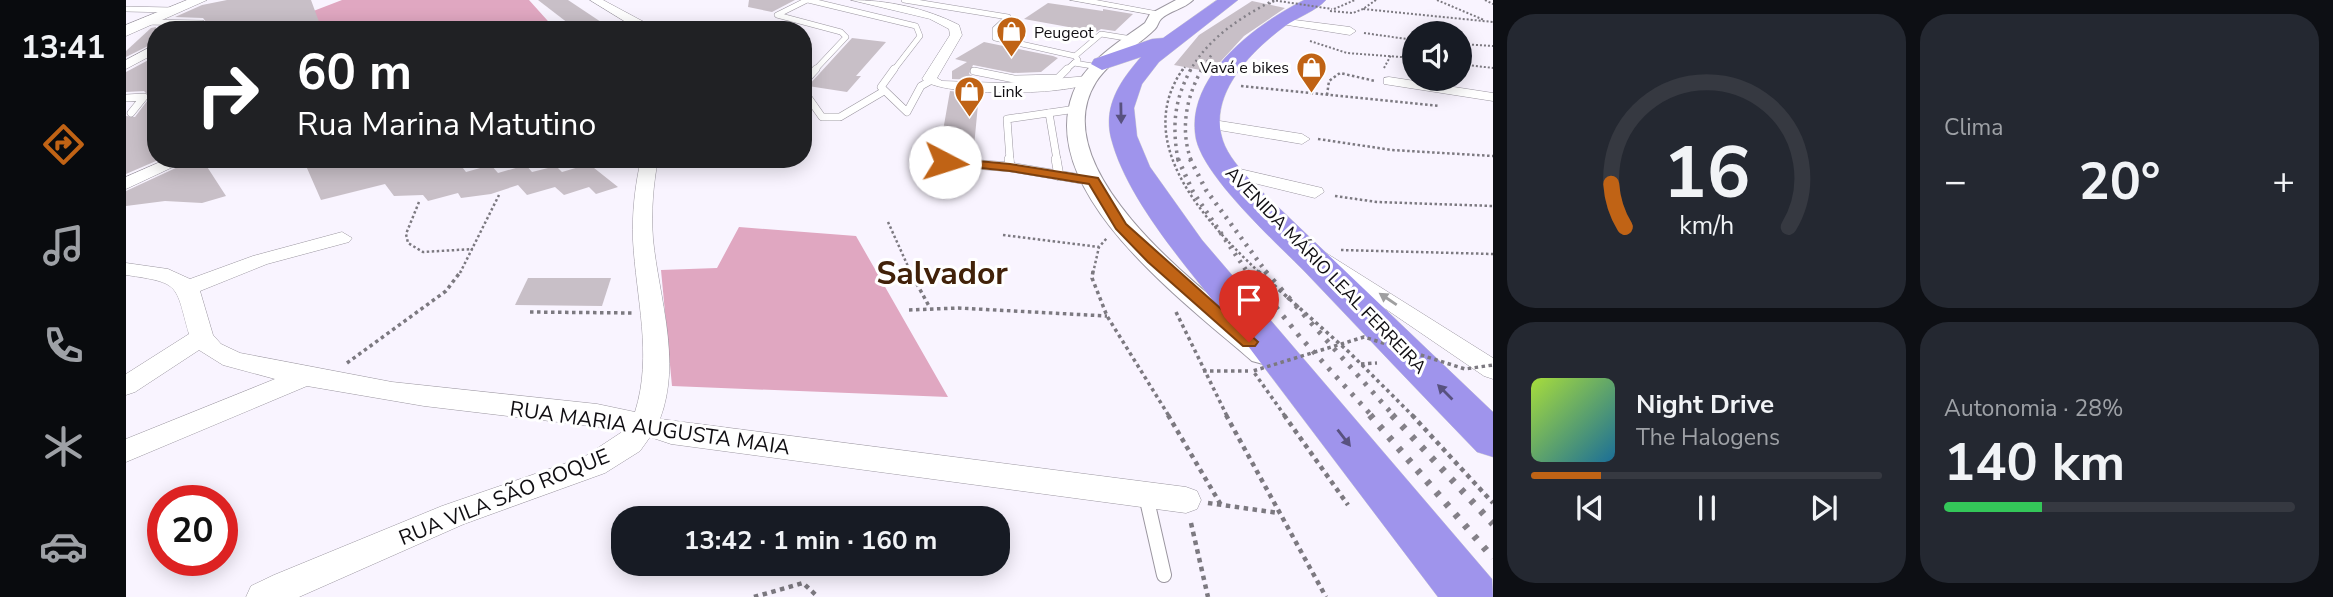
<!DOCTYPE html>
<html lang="pt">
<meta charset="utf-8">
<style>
:root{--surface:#171b24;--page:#242831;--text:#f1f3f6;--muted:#9ea1a6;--line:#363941;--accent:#c06315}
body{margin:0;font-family:"Nunito Sans",sans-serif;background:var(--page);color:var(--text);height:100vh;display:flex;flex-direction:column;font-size:26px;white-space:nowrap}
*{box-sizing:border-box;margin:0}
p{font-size:23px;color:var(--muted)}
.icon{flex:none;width:38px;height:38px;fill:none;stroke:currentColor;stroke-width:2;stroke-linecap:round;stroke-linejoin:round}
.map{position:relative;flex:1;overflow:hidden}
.drawer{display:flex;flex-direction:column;gap:14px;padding:14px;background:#0d0f14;width:840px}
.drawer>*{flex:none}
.top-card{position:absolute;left:21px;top:21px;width:665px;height:147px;border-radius:28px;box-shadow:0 4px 18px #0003;background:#202124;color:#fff;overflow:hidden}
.controls{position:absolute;left:1276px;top:21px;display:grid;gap:14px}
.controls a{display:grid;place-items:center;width:70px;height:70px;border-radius:50%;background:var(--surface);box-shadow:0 4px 18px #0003;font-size:35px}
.speed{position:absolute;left:21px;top:485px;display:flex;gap:14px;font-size:35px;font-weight:700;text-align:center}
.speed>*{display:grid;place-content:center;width:91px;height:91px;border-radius:50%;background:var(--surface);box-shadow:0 4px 18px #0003;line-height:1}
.speed .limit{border:10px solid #d22;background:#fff;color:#111}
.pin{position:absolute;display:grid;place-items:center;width:60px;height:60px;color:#fff;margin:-72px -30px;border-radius:50% 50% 50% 0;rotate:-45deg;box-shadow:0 0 7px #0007}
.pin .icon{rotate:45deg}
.me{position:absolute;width:77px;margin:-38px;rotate:95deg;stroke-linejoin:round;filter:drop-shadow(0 0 5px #0008)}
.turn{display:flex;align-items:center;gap:24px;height:147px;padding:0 35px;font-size:32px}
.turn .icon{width:91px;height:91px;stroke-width:2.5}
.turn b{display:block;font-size:49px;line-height:60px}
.big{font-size:52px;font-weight:700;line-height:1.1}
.drawer .card{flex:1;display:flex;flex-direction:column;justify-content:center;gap:10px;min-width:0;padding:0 24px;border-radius:28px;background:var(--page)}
.drawer .dial{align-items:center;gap:0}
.dial svg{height:182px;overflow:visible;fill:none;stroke:var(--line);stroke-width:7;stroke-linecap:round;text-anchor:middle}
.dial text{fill:var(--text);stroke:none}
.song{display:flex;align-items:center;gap:21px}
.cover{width:84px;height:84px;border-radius:10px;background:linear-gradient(135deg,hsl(80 70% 55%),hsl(200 70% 35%))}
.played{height:7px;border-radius:4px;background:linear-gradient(90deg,var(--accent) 20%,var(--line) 20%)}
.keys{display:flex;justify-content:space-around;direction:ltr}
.heat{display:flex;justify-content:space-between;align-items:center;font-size:38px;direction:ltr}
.charge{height:10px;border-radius:5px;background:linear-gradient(90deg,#34c759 28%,var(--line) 0)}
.drawer .tiles{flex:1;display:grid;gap:14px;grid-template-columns:repeat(2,1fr)}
.trip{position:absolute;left:485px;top:506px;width:399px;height:70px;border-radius:28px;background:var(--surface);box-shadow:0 4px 18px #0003;font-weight:700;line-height:70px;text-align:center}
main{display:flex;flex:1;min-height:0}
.menu{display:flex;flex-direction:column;width:126px;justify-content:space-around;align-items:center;background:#090b0e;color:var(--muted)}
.menu .icon{width:49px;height:49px}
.menu .selected{color:var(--accent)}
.menu b{font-size:32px;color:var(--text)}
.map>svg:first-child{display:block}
.forest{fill:#e0a7c1}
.building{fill:#c8bfc7}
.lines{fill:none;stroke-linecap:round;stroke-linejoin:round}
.service-far3-casing{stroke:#9b96a0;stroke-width:6}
.service-far2-casing{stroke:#9b96a0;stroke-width:8}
.service-far1-casing{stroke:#9b96a0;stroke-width:10}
.service-casing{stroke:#9b96a0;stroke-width:16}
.minor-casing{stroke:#9b96a0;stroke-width:1}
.tertiary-casing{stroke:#9b96a0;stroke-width:2}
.secondary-casing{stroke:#9b96a0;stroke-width:1}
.trunk-casing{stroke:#d4d4d4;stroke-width:1}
.path-far3{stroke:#7c7980;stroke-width:2;stroke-dasharray:2 2;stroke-linecap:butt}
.path-far2{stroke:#7c7980;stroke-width:2.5;stroke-dasharray:2.5 2.5;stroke-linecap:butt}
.path-far1{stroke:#7c7980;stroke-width:3.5;stroke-dasharray:3.5 3.5;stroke-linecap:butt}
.path{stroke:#7c7980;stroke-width:4.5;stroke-dasharray:4.5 4.5;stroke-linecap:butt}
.service-far3{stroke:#fff;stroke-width:5}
.service-far2{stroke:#fff;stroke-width:7}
.service-far1{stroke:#fff;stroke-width:9}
.service{stroke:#fff;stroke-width:14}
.minor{fill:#fff;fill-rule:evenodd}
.tertiary{fill:#fff;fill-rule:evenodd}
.secondary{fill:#fff;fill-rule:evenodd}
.trunk{fill:#9f94ec;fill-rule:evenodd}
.rail-far4{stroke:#848088;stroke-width:2.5;stroke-dasharray:2 3.5;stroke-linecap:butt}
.rail-far3{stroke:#848088;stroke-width:3.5;stroke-dasharray:2.5 4.5;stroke-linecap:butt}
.rail-far2{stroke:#848088;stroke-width:4.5;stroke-dasharray:2.5 6;stroke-linecap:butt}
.rail-far1{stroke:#848088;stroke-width:5;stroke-dasharray:3.5 8;stroke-linecap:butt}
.rail{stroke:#848088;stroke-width:7;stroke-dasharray:4.5 10;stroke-linecap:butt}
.path-bridge-far2{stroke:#7c7980;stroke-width:2;stroke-dasharray:2 2;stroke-linecap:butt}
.path-bridge-far1{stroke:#7c7980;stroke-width:3.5;stroke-dasharray:3.5 3.5;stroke-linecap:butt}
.path-bridge{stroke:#7c7980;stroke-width:4.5;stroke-dasharray:4.5 4.5;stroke-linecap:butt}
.oneway{fill:#58517f}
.oneway2{fill:#9f9fa0}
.route{fill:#c06315;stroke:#7d400e;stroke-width:2}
.labels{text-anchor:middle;stroke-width:6;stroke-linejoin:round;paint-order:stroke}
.far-poi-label{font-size:16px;fill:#100e12;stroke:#fff;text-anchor:start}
.street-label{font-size:18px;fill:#100e12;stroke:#fff}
.near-street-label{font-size:21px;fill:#100e12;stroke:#fff}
.town-label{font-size:32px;font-weight:bold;fill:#412109;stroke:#fff}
</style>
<main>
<nav class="menu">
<b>13:41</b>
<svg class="icon selected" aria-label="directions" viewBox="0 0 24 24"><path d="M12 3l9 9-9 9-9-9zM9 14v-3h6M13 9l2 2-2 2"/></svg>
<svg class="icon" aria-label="music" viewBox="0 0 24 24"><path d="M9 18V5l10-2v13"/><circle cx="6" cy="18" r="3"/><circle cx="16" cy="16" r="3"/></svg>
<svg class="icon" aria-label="phone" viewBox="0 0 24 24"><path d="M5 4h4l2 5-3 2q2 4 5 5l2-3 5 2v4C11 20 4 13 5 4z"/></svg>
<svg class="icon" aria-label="climate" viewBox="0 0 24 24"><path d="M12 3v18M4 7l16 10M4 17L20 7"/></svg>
<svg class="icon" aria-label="car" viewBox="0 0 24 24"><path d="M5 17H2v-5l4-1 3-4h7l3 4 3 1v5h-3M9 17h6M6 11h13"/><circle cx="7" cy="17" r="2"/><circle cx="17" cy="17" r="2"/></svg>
</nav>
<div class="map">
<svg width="1367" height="597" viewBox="0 0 1367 597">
<rect width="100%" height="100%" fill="#f9f4ff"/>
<g class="forest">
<path d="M 216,0 L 403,0 L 430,30 L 355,22 L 151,25 Z"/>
<path d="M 613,227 L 730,236 L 822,397 L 546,386 L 535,270 L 591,268 Z"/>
</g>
<g class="building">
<path d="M 101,0 L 185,0 L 196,30 L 135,30 L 142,24 L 81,23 L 77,18 L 49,17 L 76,5 Z"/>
<path d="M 412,0 L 442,0 L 487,30 L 451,30 Z"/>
<path d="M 623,0 L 669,0 L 646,12 L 622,7 Z"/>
<path d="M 1126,1 L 1159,8 L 1118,36 L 1085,72 L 1048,65 L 1073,35 Z"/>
<path d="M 922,3 L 977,11 L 977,9 L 1007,14 L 989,31 L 975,29 L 970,32 L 898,19 Z"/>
<path d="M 30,27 L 30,42 L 0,57 L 0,51 L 25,28 Z"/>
<path d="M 726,38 L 760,42 L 730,76 L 735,76 L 721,92 L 682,86 Z"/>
<path d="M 858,42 L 927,56 L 932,58 L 915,72 L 887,73 L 847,65 L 843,74 L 854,80 L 826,79 L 826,71 L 841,62 L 829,59 Z"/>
<path d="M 30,56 L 30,161 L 0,174 L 0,116 L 9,117 L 24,97 L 18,91 L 0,92 L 0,72 Z"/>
<path d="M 824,91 L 853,94 L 847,157 L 834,156 L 840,144 L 815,142 Z"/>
<path d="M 76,159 L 100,196 L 76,203 L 39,201 L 0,206 L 0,191 L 67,160 Z"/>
<path d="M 177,159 L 330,159 L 340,172 L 365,165 L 372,173 L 400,165 L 406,172 L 430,166 L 436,172 L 463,164 L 492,187 L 470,194 L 463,187 L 438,195 L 429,187 L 401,195 L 392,185 L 365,194 L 335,198 L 332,193 L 302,201 L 297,195 L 268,196 L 259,184 L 195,200 Z"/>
<path d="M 828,170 L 847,171 L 846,183 L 823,179 Z"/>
<path d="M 402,278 L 485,278 L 476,306 L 389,305 Z"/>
</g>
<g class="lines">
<defs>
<g id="service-far3">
<path d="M 681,0 L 651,15 L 715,32 L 720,37 L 688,71"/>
<path d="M 682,0 L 790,26 L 794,36 L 767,71"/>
<path d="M 778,0 L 882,17 L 869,29 L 869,38 L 949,56"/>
<path d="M 0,9 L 45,10"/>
<path d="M 18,22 L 76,23"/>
<path d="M 973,67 L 948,63 L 952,60 L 949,56 L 975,34 L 1006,39"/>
<path d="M 939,71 L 948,63"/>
</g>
<g id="service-far2">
<path d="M 768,69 L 755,87 L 781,112 L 795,86 L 804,81"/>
<path d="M 848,71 L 888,79 L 932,78 L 941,69"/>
<path d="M 677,83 L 690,69"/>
<path d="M 677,90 L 696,117 L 714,117 L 758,91"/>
<path d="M 0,98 L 18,97 L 5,113"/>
<path d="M 923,113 L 931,160"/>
<path d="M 884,160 L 881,119 L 950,109"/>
</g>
<g id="service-far1">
<path d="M 883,159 L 884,167"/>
<path d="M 930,159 L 933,176"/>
<path d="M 819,162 L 884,167 L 967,181"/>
</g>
<path id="service" d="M 1020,496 L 1038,575"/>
<g id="minor">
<path d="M 464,0 L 477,0 L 533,30 L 508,27 Z"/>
<path d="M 725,0 C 761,0 800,8 833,25 L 836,35 L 811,78 L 816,81 L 878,83 L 963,76 L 970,80 C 952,96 814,98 796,79 L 824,35 L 823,29 L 804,19 Z"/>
<path d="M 944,0 L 970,0 L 1040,13 L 1034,16 Z"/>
<path d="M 1153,18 L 1224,27 L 1230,31 L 1224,35 L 1149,23 L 1149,19 Z"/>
<path d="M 309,23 L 319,30 L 241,30 L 247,26 Z"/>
<path d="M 30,44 L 30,53 L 0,69 L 0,60 Z"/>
<path d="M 1263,77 L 1367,93 L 1367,101 L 1258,84 L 1258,78 Z"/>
<path d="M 1081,119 L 1176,134 L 1184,139 L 1176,144 L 1075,127 L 1075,121 Z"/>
<path d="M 41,159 L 64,159 L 0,189 L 0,177 Z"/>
<path d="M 515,159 L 532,159 C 527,186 525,212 527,239 C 533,299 556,360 534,419 L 1060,487 L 1071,491 L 1075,500 L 1071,509 L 1060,513 L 545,444 L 524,437 L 514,451 L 479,473 L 338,524 L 173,597 L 120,597 L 125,586 L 148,575 L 316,506 L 458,457 L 499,430 L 298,406 L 181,386 L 0,462 L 0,439 L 149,379 L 97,365 L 73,350 L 9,392 L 0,395 L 0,374 L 63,334 C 49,284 55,283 0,275 L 0,263 L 42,269 L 64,279 L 127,256 L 216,232 L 226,238 L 223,242 L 141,264 L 74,291 L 87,335 L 95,344 L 114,353 L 266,382 L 471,404 L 509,412 C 527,355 510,298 507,240 C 506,212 509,186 515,159 Z"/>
<path d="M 1101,166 L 1196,188 L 1198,192 L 1189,198 L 1095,175 L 1092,171 Z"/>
<path d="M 1192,248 L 1367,358 L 1367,379 L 1358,376 L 1185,258 L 1182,254 L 1185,250 Z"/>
</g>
<path id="tertiary" d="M 1050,0 L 1067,0 C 1058,9 1043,11 1035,19 C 1032,22 1032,26 1029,29 C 1010,48 985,59 970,82 C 913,173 1088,299 1148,347 L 1152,354 L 1148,361 L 1137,364 L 1126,361 C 1061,304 909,193 947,93 C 959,62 994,41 1019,23 L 1024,14 Z"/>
<path id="secondary" d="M 61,0 L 81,0 L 0,36 L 0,25 Z"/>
<g id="trunk">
<path d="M 1091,0 L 1112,0 L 1033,62 L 1016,84 L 1008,108 L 1011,136 L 1024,167 L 1076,240 L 1366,579 L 1367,597 L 1312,597 C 1242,505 1173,413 1103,321 C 1063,269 1001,201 985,138 C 977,105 995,80 1015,57 L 976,70 L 965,64 L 968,59 L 1026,39 L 1037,38 Z"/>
<path d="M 1178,0 L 1200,0 C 1190,11 1172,17 1159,26 C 1124,52 1078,98 1099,146 C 1106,161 1118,173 1129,185 L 1367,412 L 1367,457 L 1351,452 C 1294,393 1238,334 1181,274 C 1152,244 1079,179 1070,139 C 1058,77 1130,24 1178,0 Z"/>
</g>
</defs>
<use href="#service-far3" class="service-far3-casing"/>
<use href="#service-far2" class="service-far2-casing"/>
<use href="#service-far1" class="service-far1-casing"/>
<use href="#service" class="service-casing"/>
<use href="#minor" class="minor-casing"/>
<use href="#tertiary" class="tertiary-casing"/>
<use href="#secondary" class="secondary-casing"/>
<use href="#trunk" class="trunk-casing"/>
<g class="path-far3">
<path d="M 1250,0 L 1237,9 L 1367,22"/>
<path d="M 1311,0 L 1358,20"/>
<path d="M 1359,0 L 1367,4"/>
<path d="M 1143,4 L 1150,0"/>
<path d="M 1208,9 L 1229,0"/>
<path d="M 1204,11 L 1227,13 L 1237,9"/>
<path d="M 1238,33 L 1288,40"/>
<path d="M 1184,41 L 1221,53 L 1288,58"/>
<path d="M 1334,44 L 1367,46"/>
<path d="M 1334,64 L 1367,68"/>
<path d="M 1258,68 L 1265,55"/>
<path d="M 1056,71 L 1059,67"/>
</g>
<g class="path-far2">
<path d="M 1057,69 C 1004,144 1083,225 1134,273"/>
<path d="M 1115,86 L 1313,106"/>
<path d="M 1201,95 L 1203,81 L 1214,73 L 1249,81"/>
<path d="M 1192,139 L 1266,150 L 1367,156"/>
<path d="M 1209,196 L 1251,202 L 1367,206"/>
<path d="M 293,202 L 280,234 L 282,243 L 297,252 L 347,249"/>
<path d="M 762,222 L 785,273"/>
<path d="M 877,235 L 973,247"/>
<path d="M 1215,250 L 1367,254"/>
<path d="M 334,273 L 373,195"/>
<path d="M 967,273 L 973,247 L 981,238"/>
</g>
<g class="path-far1">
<path d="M 784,271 L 804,308"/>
<path d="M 967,271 L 966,278 L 981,316 L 1043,416"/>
<path d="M 1132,271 L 1224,353 L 1287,416"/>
<path d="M 783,310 L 832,308 L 981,316"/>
<path d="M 404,312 L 506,313"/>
<path d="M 1050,312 L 1101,416"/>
<path d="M 221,363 L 320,291 L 335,271"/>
<path d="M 1235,364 L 1251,363"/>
<path d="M 1077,371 L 1122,371"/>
</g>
<g class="path">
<path d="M 1042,415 L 1095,505"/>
<path d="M 1100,415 L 1200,597"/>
<path d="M 1286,415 L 1367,503"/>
<path d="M 1082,503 L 1153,513"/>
<path d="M 1065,523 L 1082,597"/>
<path d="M 628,597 L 677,583 L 692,597"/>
</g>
<use href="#service-far3" class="service-far3"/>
<use href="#service-far2" class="service-far2"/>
<use href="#service-far1" class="service-far1"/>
<use href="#service" class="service"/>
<use href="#minor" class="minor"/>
<use href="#tertiary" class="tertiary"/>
<use href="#secondary" class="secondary"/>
<use href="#trunk" class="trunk"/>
<g class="rail-far4">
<path d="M 1064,71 C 1082,38 1115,17 1148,0"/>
<path d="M 1075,71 L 1086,54"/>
</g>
<g class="rail-far3">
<path d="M 1052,160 C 1046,126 1048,100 1065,69"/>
<path d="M 1065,160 C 1054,130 1060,97 1076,69"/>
</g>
<g class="rail-far2">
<path d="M 1052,159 L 1067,192 L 1122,273"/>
<path d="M 1064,159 L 1080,190 L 1141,273"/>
</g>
<g class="rail-far1">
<path d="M 1121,271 L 1174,337 L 1246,416"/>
<path d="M 1139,271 L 1268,416"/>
</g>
<g class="rail">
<path d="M 1244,415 L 1367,558"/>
<path d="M 1266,415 L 1367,524"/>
</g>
<path class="path-bridge-far2" d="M 1146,0 L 1206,9"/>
<path class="path-bridge-far1" d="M 1159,416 L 1127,371 L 1238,337 L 1339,369 L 1367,365"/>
<path class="path-bridge" d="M 1158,415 L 1222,505"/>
</g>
<defs><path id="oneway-solid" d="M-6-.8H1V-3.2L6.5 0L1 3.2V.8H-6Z" transform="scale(1.75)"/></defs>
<g class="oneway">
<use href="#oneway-solid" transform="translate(995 113) rotate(89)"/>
<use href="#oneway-solid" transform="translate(1319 392) rotate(-135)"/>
<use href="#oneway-solid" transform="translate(1218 438) rotate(52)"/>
</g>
<use class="oneway2" href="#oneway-solid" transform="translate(1262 299) rotate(-146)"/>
<path class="route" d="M 819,158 L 884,164 L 972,178 L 1000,224 L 1132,342 L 1129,346 L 1117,346 L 1022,262 L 990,229 L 963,184 L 884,171 L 815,164 L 813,162 Z"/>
<defs>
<symbol id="shop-pin" viewBox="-11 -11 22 30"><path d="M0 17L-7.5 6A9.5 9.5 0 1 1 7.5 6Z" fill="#c06315" stroke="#fff"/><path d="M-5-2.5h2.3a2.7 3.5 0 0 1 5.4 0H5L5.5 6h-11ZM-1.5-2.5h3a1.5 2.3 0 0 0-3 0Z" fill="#fff"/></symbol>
</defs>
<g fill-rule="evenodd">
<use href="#shop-pin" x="868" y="14" width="35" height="47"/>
<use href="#shop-pin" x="1168" y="50" width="35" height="47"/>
<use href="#shop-pin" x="826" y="74" width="35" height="47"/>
</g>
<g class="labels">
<g class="far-poi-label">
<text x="908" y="38">Peugeot</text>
<text x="1163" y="73" text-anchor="end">Vavá e bikes</text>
<text x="867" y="97">Link</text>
</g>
<g class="street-label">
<text transform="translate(1200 270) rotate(46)" y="6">AVENIDA MÁRIO LEAL FERREIRA</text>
</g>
<g class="near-street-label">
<text transform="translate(524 428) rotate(8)" y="7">RUA MARIA AUGUSTA MAIA</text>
<text transform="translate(378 497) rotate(-22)" y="7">RUA VILA SÃO ROQUE</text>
</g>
<g class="town-label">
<text x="816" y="284">Salvador</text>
</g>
</g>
</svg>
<div class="controls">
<a><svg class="icon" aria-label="sound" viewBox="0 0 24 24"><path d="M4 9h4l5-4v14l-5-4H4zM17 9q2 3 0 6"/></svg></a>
</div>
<div class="speed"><div class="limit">20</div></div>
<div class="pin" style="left:1123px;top:342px;background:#d93025"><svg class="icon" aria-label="arrive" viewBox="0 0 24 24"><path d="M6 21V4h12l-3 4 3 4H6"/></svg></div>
<svg class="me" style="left:819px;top:162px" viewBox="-20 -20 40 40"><circle r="19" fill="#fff"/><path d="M0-13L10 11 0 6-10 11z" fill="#c06315"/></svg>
<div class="trip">13:42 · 1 min · 160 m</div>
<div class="top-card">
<div class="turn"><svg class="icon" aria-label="right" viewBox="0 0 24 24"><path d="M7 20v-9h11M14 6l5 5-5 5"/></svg><div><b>60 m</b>Rua Marina Matutino</div></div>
</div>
</div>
<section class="drawer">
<div class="tiles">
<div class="card dial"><svg viewBox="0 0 100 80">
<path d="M14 69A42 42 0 1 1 86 69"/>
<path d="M14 69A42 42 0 0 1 8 50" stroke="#c06315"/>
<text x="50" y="56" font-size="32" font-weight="700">16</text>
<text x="50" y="72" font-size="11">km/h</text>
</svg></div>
<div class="card"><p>Clima</p>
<div class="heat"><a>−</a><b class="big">20°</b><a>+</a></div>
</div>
<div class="card">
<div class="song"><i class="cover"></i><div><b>Night Drive</b><p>The Halogens</p></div></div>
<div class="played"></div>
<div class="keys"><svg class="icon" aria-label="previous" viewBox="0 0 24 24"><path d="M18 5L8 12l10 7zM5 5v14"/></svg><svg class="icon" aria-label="pause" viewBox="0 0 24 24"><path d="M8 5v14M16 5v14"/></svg><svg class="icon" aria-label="next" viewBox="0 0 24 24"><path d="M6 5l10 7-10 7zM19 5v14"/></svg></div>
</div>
<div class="card"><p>Autonomia · 28%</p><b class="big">140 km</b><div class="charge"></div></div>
</div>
</section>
</main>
